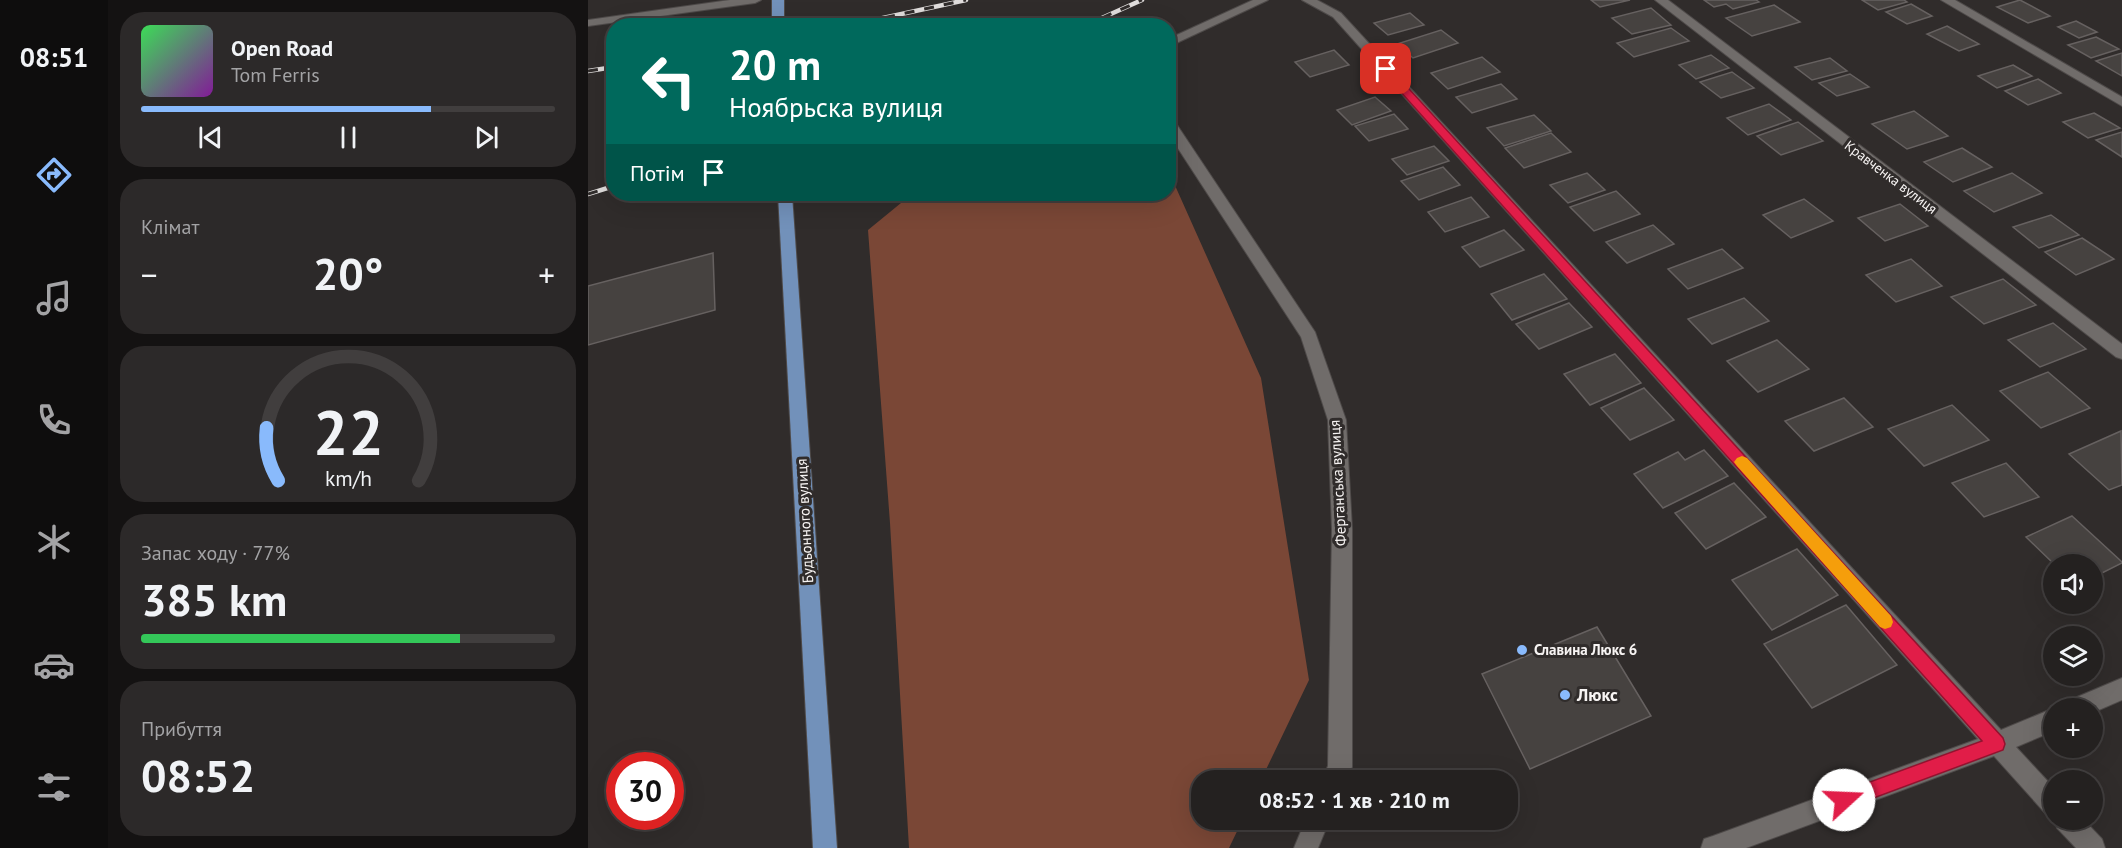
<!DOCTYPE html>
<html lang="uk">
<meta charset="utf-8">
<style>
:root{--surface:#242120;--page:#2c2929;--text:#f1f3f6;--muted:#a3a3a5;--line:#413e3e;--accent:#89bafc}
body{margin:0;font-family:"PT Sans",sans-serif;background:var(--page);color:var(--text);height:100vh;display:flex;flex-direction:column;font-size:22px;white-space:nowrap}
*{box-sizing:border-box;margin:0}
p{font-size:20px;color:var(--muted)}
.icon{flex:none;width:33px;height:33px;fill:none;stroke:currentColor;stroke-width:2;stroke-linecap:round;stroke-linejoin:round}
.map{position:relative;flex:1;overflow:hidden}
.details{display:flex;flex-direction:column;gap:12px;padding:12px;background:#141212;width:480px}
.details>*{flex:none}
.top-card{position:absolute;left:18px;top:18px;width:570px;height:183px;border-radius:24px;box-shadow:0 6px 24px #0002,0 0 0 2px var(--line);background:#00695c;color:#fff;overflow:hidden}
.controls{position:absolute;left:1455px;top:554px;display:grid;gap:12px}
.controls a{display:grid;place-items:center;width:60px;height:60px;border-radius:50%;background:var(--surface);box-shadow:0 6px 24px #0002,0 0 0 2px var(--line);font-size:30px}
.speed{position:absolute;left:18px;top:752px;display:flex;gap:12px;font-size:30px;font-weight:700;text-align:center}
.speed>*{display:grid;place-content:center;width:78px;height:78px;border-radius:50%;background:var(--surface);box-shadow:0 6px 24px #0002,0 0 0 2px var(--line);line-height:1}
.speed .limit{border:9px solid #d22;background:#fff;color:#111}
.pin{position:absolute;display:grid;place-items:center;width:51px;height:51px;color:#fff;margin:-26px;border-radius:12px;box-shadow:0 3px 9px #0006}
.me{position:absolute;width:66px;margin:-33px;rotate:70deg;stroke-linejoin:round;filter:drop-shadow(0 0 4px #0008)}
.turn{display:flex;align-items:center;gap:21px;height:126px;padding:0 24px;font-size:27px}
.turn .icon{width:78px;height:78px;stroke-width:2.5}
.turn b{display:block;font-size:42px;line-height:51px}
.then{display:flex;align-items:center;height:57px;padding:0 24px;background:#0003;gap:12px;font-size:22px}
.big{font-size:45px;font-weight:800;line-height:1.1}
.details .card{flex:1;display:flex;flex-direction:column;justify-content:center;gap:9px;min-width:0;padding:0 21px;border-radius:24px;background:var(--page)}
.details .dial{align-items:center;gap:0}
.dial svg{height:156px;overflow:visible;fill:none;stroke:var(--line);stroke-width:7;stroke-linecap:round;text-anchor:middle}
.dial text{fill:var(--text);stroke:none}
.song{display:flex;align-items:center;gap:18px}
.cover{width:72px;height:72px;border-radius:9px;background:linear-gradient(135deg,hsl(130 70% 55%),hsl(290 70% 35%))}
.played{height:6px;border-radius:3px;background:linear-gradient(90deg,var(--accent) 70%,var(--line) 70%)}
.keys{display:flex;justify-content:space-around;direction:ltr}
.heat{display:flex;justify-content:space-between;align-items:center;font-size:33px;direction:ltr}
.charge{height:9px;border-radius:4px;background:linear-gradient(90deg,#34c759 77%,var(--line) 0)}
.trip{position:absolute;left:603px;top:770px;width:327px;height:60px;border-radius:24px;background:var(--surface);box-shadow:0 6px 24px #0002,0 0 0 2px var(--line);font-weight:800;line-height:60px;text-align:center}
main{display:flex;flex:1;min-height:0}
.dock{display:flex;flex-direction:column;width:108px;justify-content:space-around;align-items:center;background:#0e0d0d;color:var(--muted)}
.dock .icon{width:42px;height:42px}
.dock .active{color:var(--accent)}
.dock b{font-size:27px;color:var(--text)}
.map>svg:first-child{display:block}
.forest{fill:#7a4736}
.building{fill:#464240;stroke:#666160;stroke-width:1.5}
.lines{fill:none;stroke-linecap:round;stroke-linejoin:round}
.minor-casing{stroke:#4e4a49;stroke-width:2}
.major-casing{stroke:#4e4a49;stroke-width:2}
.minor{fill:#706c6a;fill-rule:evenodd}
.major{fill:#7291ba;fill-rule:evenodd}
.rail-casing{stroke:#e0dddc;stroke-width:4.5}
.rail{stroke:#302c2b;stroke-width:3;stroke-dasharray:10;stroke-linecap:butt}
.route{fill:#e11d48;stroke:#92132f;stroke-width:1.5}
.slow{fill:#f59e0b}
.poi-dot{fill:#89bafc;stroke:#302c2b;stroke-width:2}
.labels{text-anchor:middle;stroke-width:6;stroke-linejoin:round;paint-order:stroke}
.far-street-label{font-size:14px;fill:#f7f4f3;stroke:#302c2b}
.street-label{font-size:15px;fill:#f7f4f3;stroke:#302c2b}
.poi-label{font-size:15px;font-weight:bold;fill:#f7f4f3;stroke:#302c2b;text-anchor:start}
.near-poi-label{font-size:18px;font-weight:bold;fill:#f7f4f3;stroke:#302c2b;text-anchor:start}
</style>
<main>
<nav class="dock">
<b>08:51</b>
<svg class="icon active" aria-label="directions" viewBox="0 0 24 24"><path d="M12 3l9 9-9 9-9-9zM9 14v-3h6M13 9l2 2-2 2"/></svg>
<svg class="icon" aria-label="music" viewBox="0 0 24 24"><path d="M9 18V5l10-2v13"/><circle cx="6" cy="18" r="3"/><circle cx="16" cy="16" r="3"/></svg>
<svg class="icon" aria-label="phone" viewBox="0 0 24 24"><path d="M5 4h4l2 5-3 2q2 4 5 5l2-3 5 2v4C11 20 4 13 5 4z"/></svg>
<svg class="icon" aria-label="climate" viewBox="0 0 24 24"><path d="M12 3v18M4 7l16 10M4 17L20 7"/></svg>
<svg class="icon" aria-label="car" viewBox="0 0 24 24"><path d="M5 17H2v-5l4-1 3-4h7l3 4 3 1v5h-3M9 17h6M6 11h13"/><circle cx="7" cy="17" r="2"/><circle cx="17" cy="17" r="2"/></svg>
<svg class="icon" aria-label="filters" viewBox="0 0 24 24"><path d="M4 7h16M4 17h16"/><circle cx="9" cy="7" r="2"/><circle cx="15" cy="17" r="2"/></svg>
</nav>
<section class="details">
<div class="card">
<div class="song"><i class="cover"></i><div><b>Open Road</b><p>Tom Ferris</p></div></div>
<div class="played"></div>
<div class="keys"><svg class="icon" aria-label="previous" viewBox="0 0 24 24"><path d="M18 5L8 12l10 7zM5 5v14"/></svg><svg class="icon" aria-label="pause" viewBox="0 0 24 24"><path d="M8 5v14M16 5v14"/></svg><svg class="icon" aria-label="next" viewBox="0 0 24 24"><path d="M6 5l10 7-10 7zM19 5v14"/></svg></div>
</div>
<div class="card"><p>Клімат</p>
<div class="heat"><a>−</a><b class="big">20°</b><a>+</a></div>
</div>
<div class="card dial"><svg viewBox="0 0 100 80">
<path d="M14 69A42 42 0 1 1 86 69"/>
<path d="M14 69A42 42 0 0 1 8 42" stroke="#89bafc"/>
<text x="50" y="56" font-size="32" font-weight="700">22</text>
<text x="50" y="72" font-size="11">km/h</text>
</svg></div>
<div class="card"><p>Запас ходу · 77%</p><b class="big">385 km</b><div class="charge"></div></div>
<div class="card"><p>Прибуття</p><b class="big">08:52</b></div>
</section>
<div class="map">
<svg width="1534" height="848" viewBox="0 0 1534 848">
<rect width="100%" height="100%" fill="#302c2b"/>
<path class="forest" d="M 581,172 L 673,378 L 721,680 L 673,780 L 614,780 L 614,819 L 655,819 L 641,848 L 321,848 L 302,523 L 280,230 L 324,194 L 580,194 Z"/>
<g class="building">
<path d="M 1003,0 L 1042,0 L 1012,7 Z"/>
<path d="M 1116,0 L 1168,0 L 1171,2 L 1145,9 L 1138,4 L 1126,7 Z"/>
<path d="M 1274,0 L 1316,0 L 1319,2 L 1290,10 Z"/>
<path d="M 1432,0 L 1462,16 L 1440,23 L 1409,7 Z"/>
<path d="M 1323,4 L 1344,16 L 1319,24 L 1298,12 Z"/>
<path d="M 1186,5 L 1212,22 L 1164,36 L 1138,18 Z"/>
<path d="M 1063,8 L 1083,25 L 1044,34 L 1024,18 Z"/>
<path d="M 822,13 L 836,25 L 800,35 L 786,23 Z"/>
<path d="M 1488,21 L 1509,32 L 1491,38 L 1470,27 Z"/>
<path d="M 1359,26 L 1391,44 L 1371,51 L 1339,34 Z"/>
<path d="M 1083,28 L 1101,41 L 1046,57 L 1029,43 Z"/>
<path d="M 853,30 L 870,43 L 825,58 L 809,44 Z"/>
<path d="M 1508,37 L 1531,49 L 1503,58 L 1480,45 Z"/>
<path d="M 746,50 L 761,65 L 722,77 L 707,62 Z"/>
<path d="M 1534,53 L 1534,76 L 1508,61 Z"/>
<path d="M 1123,55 L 1141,68 L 1108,79 L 1091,65 Z"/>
<path d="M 894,57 L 912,72 L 860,89 L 843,73 Z"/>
<path d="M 1242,58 L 1259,71 L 1224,80 L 1207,67 Z"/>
<path d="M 1425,65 L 1444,76 L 1409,88 L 1390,76 Z"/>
<path d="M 1144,72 L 1166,88 L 1133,98 L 1112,82 Z"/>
<path d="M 1262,74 L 1281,87 L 1249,96 L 1231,83 Z"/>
<path d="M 1450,79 L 1473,93 L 1440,105 L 1417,91 Z"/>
<path d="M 913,84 L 929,99 L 884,113 L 868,97 Z"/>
<path d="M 787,97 L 803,111 L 764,125 L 749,110 Z"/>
<path d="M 1181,104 L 1203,120 L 1160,135 L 1139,118 Z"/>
<path d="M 1326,111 L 1360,136 L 1319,149 L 1284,124 Z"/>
<path d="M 1506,113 L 1532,128 L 1500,138 L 1475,122 Z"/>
<path d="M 806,114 L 820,129 L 781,141 L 767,126 Z"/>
<path d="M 946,115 L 963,131 L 916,146 L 899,128 Z"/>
<path d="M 1210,122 L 1235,141 L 1193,155 L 1169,136 Z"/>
<path d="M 1534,132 L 1534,157 L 1508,140 Z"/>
<path d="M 963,133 L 983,152 L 936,168 L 917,148 Z"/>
<path d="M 846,146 L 861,161 L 819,175 L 804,159 Z"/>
<path d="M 1374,148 L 1404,167 L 1365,182 L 1336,162 Z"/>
<path d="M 855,167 L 872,185 L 831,200 L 813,181 Z"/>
<path d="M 999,173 L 1017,190 L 980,203 L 962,185 Z"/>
<path d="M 1424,173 L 1454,193 L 1406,212 L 1376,191 Z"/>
<path d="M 1028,191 L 1052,214 L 1006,231 L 982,207 Z"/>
<path d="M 883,197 L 901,217 L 857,232 L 840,212 Z"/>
<path d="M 1216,199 L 1245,221 L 1203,238 L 1175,215 Z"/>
<path d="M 1312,204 L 1340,226 L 1297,241 L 1270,218 Z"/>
<path d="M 1463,215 L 1491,235 L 1451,248 L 1425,227 Z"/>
<path d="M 1065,225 L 1086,244 L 1039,263 L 1018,242 Z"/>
<path d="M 916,230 L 936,250 L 892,267 L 874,247 Z"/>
<path d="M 1494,238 L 1526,259 L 1488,275 L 1457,252 Z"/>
<path d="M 1134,249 L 1155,268 L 1100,289 L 1080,269 Z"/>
<path d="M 125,253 L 127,310 L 0,345 L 0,286 Z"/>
<path d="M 1323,259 L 1354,286 L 1308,302 L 1278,275 Z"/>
<path d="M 956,274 L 979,299 L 924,320 L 903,294 Z"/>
<path d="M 1415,279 L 1448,305 L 1396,324 L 1363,297 Z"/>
<path d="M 1156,298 L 1181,321 L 1124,344 L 1100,319 Z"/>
<path d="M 981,303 L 1004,327 L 951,349 L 928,324 Z"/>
<path d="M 1465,323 L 1498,349 L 1452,367 L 1420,340 Z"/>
<path d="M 1189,340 L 1221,369 L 1170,392 L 1139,361 Z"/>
<path d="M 1027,354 L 1053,383 L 1002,405 L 976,374 Z"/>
<path d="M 1460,372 L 1502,408 L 1453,428 L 1412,391 Z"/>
<path d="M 1056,388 L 1086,420 L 1042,440 L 1013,408 Z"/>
<path d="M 1256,398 L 1285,427 L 1226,451 L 1197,421 Z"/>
<path d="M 1364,405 L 1401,440 L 1336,466 L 1300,429 Z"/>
<path d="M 1533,431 L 1534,485 L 1521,490 L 1481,454 Z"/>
<path d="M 1116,450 L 1140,476 L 1075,508 L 1046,474 L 1090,452 L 1097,460 Z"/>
<path d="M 1418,463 L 1451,497 L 1396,517 L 1364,483 Z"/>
<path d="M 1146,483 L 1178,517 L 1118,549 L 1087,513 Z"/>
<path d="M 1484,516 L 1534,562 L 1534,563 L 1504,578 L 1504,564 L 1466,564 L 1438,537 Z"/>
<path d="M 1209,549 L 1250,595 L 1184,630 L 1144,580 Z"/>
<path d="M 1258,605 L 1309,665 L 1224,708 L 1176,644 Z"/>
<path d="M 1009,627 L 1063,716 L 942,769 L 894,674 Z"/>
</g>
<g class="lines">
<defs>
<g id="minor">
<path d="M 142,0 L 173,0 L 167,3 L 0,26 L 0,20 Z"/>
<path d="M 665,0 L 680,0 L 580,47 L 580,39 Z"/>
<path d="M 714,0 L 729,0 L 753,13 L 1413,730 L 1466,708 L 1467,708 L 1466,731 L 1428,747 L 1466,788 L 1466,818 L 1458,814 L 1406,756 L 1158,848 L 1113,848 L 1116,839 L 1125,836 L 1390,739 L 745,17 Z"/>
<path d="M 1067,0 L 1080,0 L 1534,344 L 1534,359 L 1528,357 Z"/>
<path d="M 1353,0 L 1367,0 L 1534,97 L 1534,106 Z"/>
<path d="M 580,118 L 587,122 L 727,332 L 758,420 L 764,529 L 764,767 L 758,780 L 734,780 L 740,766 L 744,529 L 740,420 L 713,337 L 580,133 Z"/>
<path d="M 1534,678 L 1534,700 L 1504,713 L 1504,708 L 1479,708 L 1482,700 Z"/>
<path d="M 718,819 L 742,819 L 730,848 L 706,848 Z"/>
<path d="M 1466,819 L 1495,819 L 1514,839 L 1517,848 L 1488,848 L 1469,828 Z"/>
</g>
<g id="major">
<rect x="184" y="0" width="12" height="26"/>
<path d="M 190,194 L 204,194 L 249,848 L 225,848 Z"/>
</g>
</defs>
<use href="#minor" class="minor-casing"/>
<use href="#major" class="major-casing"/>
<use href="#minor" class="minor"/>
<use href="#major" class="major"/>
<defs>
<g id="rail">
<path d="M 258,26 L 378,0"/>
<path d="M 496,26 L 554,0"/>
<path d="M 0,71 L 26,67"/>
<path d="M 0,194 L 26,186"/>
</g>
</defs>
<use href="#rail" class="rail-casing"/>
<use href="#rail" class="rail"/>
</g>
<path class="route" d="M 794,67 L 801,67 L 1415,738 L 1417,744 L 1415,750 L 1256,809 L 1249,807 L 1247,800 L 1249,794 L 1394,741 L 794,71 Z"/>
<path class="slow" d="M 1154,456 L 1159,458 L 1303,616 L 1305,622 L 1303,627 L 1297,629 L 1292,627 L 1149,466 L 1146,462 L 1149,458 Z"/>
<g class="poi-dot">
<circle cx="934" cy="650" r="6"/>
<circle cx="977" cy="695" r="6"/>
</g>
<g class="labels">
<g class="far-street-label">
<text transform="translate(1303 177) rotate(37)" y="5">Кравченка вулиця</text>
</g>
<g class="street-label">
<text transform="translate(750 483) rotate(-93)" y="5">Ферганська вулиця</text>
<text transform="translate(217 521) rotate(-93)" y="5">Будьонного вулиця</text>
</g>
<g class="poi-label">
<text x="946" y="655">Славина Люкс 6</text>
</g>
<g class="near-poi-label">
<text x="989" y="701">Люкс</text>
</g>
</g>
</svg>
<div class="controls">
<a><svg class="icon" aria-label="sound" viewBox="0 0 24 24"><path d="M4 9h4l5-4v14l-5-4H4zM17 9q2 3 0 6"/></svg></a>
<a><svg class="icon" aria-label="layers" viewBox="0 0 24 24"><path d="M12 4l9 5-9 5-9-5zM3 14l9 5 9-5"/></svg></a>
<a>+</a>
<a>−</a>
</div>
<div class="speed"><div class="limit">30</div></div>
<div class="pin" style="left:798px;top:69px;background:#d93025"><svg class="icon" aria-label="arrive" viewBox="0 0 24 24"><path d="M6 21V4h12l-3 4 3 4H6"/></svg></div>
<svg class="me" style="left:1256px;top:800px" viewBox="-20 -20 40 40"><circle r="19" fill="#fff"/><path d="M0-13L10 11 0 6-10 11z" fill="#e11d48"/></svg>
<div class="trip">08:52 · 1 хв · 210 m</div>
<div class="top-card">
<div class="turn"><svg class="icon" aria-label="left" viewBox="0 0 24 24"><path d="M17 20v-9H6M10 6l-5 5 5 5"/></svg><div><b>20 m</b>Ноябрьска вулиця</div></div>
<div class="then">Потім<svg class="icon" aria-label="arrive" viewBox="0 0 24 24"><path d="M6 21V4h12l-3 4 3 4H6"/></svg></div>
</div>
</div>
</main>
